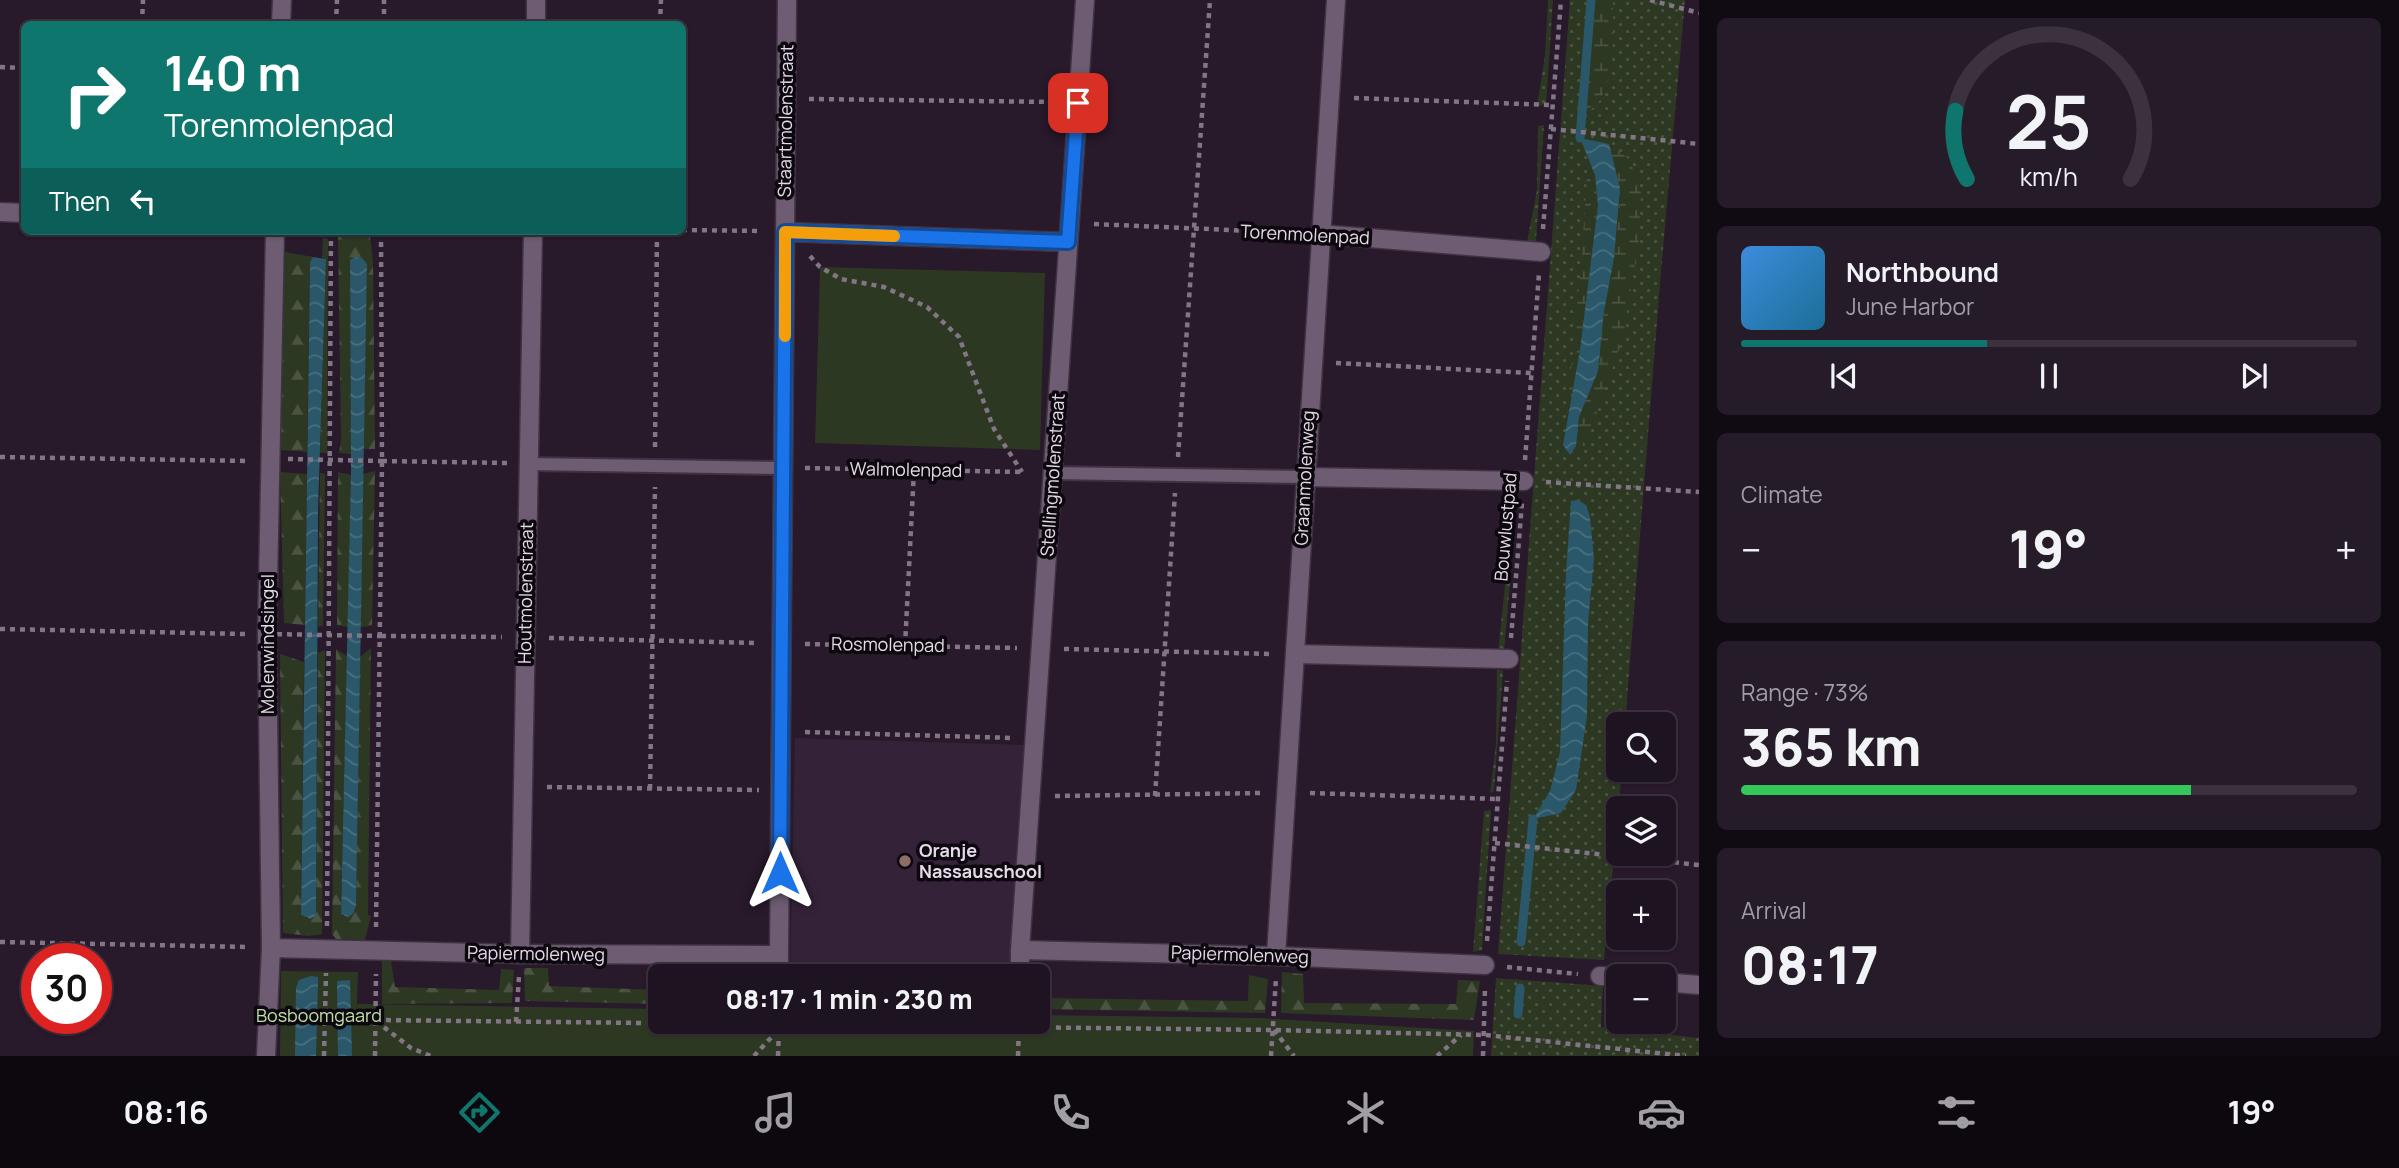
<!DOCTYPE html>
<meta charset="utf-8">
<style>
:root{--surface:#1e1320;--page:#261c29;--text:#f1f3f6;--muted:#a19ea5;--line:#3c323e;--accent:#0f766e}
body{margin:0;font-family:Manrope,sans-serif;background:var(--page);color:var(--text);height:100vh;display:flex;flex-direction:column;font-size:26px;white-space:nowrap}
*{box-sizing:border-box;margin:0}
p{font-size:23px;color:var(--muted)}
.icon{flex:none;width:38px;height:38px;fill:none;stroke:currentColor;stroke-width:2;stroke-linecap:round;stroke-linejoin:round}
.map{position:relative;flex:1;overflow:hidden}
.details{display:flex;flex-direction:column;gap:18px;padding:18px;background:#100a12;width:700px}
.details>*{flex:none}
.hud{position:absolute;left:21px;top:21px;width:665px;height:214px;border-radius:10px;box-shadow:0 2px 5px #0004,0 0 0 2px var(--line);background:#0f766e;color:#fff;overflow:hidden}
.fabs{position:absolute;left:1606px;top:712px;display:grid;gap:14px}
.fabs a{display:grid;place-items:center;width:70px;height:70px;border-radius:10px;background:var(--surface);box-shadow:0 2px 5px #0004,0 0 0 2px var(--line);font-size:35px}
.speed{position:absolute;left:21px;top:943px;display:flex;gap:14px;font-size:35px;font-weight:700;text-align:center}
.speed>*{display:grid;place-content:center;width:91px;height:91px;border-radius:50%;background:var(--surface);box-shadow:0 2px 5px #0004,0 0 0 2px var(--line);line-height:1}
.speed .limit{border:10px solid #d22;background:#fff;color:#111}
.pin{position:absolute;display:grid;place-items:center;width:60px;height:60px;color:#fff;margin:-30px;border-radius:14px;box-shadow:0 4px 10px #0006}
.me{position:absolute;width:77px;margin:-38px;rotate:0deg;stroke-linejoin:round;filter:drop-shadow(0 0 5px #0008)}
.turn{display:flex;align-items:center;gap:24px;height:147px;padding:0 28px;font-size:32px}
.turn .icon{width:91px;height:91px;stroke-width:2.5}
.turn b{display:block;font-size:49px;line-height:60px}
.then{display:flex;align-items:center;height:66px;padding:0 28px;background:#0003;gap:14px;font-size:26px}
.big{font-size:52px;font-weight:800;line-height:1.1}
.details .widget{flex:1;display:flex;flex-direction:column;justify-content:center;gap:10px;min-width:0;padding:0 24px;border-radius:10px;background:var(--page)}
.details .dial{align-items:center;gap:0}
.dial svg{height:182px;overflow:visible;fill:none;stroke:var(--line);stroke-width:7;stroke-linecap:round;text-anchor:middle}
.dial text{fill:var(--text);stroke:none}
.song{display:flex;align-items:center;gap:21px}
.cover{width:84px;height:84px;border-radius:10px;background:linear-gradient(135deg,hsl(210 70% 55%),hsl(200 70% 35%))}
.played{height:7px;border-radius:4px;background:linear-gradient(90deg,var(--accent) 40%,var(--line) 40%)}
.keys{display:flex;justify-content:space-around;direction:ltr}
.heat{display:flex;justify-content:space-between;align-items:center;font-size:38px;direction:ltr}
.charge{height:10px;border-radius:5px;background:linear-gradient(90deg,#34c759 73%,var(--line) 0)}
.trip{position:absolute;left:648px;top:964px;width:402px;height:70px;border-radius:10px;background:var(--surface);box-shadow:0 2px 5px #0004,0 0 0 2px var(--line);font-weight:800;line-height:70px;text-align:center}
.dock{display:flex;height:112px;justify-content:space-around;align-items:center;background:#0c080d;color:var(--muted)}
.dock .icon{width:49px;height:49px}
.dock .active{color:var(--accent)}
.dock b{font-size:32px;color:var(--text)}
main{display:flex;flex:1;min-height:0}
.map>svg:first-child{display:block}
.built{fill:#342239}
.grass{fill:url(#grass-dots)}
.forest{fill:url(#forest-firs)}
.wetland{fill:url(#wetland-marsh)}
.park{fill:#2d3823}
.water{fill:url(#water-waves)}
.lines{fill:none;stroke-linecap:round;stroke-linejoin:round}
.stream{stroke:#2a5769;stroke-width:9}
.lane-casing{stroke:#3f3343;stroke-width:16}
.street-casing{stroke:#3f3343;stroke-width:21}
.path{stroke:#827585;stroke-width:4.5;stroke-dasharray:5 5;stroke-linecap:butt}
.lane{stroke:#6d5c72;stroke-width:12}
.street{stroke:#6d5c72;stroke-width:18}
.path-bridge{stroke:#827585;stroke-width:4.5;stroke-dasharray:5 5;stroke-linecap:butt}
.route-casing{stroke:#114b97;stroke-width:18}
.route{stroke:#1a73e8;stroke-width:12}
.slow{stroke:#f59e0b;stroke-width:12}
.education-dot{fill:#8d6e63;stroke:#0d070f;stroke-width:2.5}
.labels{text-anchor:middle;stroke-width:7;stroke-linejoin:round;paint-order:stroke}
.street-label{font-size:18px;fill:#e5dbe8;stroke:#0d070f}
.poi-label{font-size:18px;font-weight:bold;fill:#e5dbe8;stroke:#0d070f;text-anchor:start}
.park-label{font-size:18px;fill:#c0e1a5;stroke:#0d070f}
</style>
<main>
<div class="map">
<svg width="1699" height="1056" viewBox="0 0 1699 1056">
<defs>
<pattern id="grass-dots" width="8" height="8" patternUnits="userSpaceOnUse" patternTransform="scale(1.75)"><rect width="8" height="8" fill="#2d3823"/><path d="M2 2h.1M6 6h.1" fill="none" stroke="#4b5443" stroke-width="1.8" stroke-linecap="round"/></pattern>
<pattern id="forest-firs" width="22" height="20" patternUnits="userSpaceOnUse" patternTransform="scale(1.75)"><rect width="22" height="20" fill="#2d3823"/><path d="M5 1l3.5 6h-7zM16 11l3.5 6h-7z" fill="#4b5443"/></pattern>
<pattern id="wetland-marsh" width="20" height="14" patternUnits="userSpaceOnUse" patternTransform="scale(1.75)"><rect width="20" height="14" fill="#2d3823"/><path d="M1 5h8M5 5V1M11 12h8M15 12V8" fill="none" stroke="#4b5443"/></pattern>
<pattern id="water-waves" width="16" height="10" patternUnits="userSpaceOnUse" patternTransform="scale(1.75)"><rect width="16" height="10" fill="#2a5769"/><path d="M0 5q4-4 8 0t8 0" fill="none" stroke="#496f7e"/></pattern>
</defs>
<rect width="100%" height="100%" fill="#28192b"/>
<path class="built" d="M 795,738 L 1024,745 L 1010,976 L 790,976 Z"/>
<g class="grass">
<path d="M 1548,0 L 1553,0 L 1546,104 L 1537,106 L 1545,56 Z"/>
<path d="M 1570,0 L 1685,0 L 1661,272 L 1625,724 L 1619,724 L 1619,770 L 1622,770 L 1604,960 L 1498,954 Z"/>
<path d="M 1544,125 L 1536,241 L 1527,242 L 1537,190 L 1538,126 Z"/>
<path d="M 1515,489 L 1518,489 L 1504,652 L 1498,653 Z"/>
<path d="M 1497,669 L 1503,671 L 1494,791 L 1490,793 L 1496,744 Z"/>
<path d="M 1491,810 L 1482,950 L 1473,952 L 1484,811 Z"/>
<path d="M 1496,978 L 1603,986 L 1601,1027 L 1699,1038 L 1699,1056 L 1491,1056 Z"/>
</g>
<g class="forest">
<path d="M 338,235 L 370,236 L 373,262 L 375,449 L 363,449 L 367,264 L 350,260 L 351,454 L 339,453 L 341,440 Z"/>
<path d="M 323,237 L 328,239 L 327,453 L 320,453 L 326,260 L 322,257 Z"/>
<path d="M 285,252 L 313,257 L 310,263 L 307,452 L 280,450 L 277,376 Z"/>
<path d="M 375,471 L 372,626 L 360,627 L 362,474 Z"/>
<path d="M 280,472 L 307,474 L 305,625 L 284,623 Z"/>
<path d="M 338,472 L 351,475 L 348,627 L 337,625 Z"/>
<path d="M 320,473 L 325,474 L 323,626 L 318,627 Z"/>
<path d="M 371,648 L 368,915 L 371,916 L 365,940 L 336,939 L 332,934 L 336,649 L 347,656 L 341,913 L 343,916 L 353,914 L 356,906 L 360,657 Z"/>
<path d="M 325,650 L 322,934 L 309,936 L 283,933 L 280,654 L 304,662 L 301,915 L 311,919 L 316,915 L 318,653 Z"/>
<path d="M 382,959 L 391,961 L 395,987 L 499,990 L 501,969 L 514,970 L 512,1003 L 382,1004 Z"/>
<path d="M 1026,966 L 1038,968 L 1043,998 L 1248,1001 L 1249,975 L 1268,979 L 1265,1013 L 1038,1009 L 1038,976 L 1027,976 Z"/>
<path d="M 524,968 L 548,968 L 549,986 L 660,990 L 660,1004 L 525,1001 Z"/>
<path d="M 1282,972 L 1303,974 L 1304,1003 L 1456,1004 L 1458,980 L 1480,981 L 1474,1020 L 1281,1013 Z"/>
</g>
<g class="wetland">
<path d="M 1591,0 L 1613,0 C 1613,28 1618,107 1582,113 Z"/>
<path d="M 1609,144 L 1630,160 L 1641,194 L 1638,249 L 1622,341 L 1585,446 L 1576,446 L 1579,417 L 1598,371 L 1604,311 L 1614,258 L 1620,207 L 1620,188 Z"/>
<path d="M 1588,157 L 1595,175 L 1598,205 L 1580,350 L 1567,415 L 1582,253 Z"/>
</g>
<g class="park">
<path d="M 820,267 L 1045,273 L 1040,450 L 815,443 Z"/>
<path d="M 281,971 L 358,972 L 357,1004 L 660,1009 L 660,1022 L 1038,1022 L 1038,1015 L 1259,1018 L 1474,1031 L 1473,1056 L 280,1056 Z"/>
</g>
<g class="water">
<path d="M 1580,138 L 1609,144 L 1620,188 L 1614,258 L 1604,311 L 1598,371 L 1579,417 L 1576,446 L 1570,455 L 1563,445 L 1580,350 L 1598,205 L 1595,175 Z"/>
<path d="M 313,257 L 326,259 L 318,512 L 316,915 L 311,919 L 301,915 L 310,262 Z"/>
<path d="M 355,257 L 362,258 L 367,264 L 356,906 L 353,914 L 348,917 L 341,914 L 351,471 L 350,260 Z"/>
<path d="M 1578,500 L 1586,505 L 1590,517 L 1594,559 L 1588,623 L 1587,716 L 1576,790 L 1561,813 L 1533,819 L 1550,791 L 1560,752 L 1566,573 L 1571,501 Z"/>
<path d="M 311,976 L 318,977 L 318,982 L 316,1056 L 295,1056 L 296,988 L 299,980 Z"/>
<path d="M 350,980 L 352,1056 L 338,1056 L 337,983 L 338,981 Z"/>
</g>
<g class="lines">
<g class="stream">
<path d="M 1580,138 L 1591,0"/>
<path d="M 1521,942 L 1533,819"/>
<path d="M 1518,1014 L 1520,988"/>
</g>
<defs>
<g id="lane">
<path d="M 528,464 L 783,468"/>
<path d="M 1053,473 L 1305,477"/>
</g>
<g id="street">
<path d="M 281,24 L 282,0"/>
<path d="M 536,24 L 536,0"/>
<path d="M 0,212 L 24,213"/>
<path d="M 785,232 L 1068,242"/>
<path d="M 1320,234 L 1541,252"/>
<path d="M 1305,477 L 1524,481"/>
<path d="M 1295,654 L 1509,659"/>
<path d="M 271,948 L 520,954 L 779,955 L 779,976"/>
<path d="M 1020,950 L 1085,0"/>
<path d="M 520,954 L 533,231"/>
<path d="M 779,955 L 787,0"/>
<path d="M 1276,956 L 1336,0"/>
<path d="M 1020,976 L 1020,950 L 1276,956 L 1485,965"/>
<path d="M 1600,976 L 1619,977"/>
<path d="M 1664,982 L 1699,985"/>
<path d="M 266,1056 L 271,948 L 267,634 L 275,231"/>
</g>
</defs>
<use href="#lane" class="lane-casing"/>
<use href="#street" class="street-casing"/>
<g class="path">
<path d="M 1650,0 L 1699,13"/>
<path d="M 142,24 L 143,0"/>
<path d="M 336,24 L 337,0"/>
<path d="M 384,24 L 384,0"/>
<path d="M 660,24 L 661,0"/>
<path d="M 0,67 L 24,68"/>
<path d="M 1354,98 L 1552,105"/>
<path d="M 809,99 L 1056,102"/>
<path d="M 1551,129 L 1699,144"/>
<path d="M 1094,224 L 1298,233"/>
<path d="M 1543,229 L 1561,0"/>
<path d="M 682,230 L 762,231"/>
<path d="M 810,256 L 820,267 L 841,279 L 884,287 L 927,307 L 959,337 L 994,429 L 1022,472"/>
<path d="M 1336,363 L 1531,373"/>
<path d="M 655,447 L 657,231"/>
<path d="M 0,457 L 249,461"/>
<path d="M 1178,457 L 1210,0"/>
<path d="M 1525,460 L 1539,273"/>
<path d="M 382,461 L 507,463"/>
<path d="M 805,468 L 1024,472"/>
<path d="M 1546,482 L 1699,492"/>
<path d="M 0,629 L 245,634"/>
<path d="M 381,636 L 502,637"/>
<path d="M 549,638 L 758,643"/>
<path d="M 1511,638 L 1522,503"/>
<path d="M 805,644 L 1017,648"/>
<path d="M 905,646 L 914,470"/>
<path d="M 1064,649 L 1272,654"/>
<path d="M 805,732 L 1013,738"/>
<path d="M 547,787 L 759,790"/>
<path d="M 650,789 L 655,487"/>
<path d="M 1310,793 L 1498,799"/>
<path d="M 1055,796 L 1263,793"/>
<path d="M 1155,796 L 1175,493"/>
<path d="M 1495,843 L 1699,865"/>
<path d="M 327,926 L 331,231"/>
<path d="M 376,927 L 382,461 L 381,231"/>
<path d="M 1487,941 L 1507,681"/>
<path d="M 0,942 L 249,947"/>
<path d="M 1507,967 L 1578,974"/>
<path d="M 376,1020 L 1274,1030 L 1485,1035 L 1686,1056"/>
<path d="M 376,1021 L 411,1048 L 431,1056"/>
<path d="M 516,1022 L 519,976"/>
<path d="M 1274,1030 L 1294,1056"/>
<path d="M 324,1056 L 326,973"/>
<path d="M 375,1056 L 376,974"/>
<path d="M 754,1056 L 779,1029"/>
<path d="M 778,1056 L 779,1029"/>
<path d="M 1018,1056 L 1019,1022"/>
<path d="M 1271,1056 L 1276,978"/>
<path d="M 1437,1056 L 1461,1035"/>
<path d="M 1483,1056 L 1485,988"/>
</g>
<use href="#lane" class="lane"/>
<use href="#street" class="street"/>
<g class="path-bridge">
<path d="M 288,459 L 382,461"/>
<path d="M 267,634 L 381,636"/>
</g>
</g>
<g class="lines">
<defs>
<path id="route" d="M 780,873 L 785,232 L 1068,242 L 1078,103"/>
</defs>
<use href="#route" class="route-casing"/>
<use href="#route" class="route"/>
<path class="slow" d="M 785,336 L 785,232 L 894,236"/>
</g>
<circle class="education-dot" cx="905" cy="861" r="7"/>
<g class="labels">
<g class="street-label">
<text transform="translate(786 121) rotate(-89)" y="6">Staartmolenstraat</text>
<text transform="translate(1305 235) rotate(3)" y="6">Torenmolenpad</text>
<text transform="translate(906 470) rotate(1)" y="6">Walmolenpad</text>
<text transform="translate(1053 475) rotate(-86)" y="6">Stellingmolenstraat</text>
<text transform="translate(1305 478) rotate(-87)" y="6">Graanmolenweg</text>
<text transform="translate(1506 527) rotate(-85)" y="6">Bouwlustpad</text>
<text transform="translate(526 593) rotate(-89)" y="6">Houtmolenstraat</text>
<text transform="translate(268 644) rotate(-90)" y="6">Molenwindsingel</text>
<text transform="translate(888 645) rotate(1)" y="6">Rosmolenpad</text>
<text transform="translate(536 954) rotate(1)" y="6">Papiermolenweg</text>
<text transform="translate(1240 955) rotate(2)" y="6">Papiermolenweg</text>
</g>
<g class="poi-label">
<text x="919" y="857">Oranje<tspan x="919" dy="21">Nassauschool</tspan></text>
</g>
<g class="park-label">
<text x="319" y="1022">Bosboomgaard</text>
</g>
</g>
</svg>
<div class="fabs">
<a><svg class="icon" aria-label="search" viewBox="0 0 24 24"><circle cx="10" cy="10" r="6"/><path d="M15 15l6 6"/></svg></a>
<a><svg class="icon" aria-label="layers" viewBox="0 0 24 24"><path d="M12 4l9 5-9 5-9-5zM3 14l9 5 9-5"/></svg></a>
<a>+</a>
<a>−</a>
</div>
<div class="speed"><div class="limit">30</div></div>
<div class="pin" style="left:1078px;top:103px;background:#d93025"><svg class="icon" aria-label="arrive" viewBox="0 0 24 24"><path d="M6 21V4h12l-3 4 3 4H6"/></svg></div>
<svg class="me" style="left:780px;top:873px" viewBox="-20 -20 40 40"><path d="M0-17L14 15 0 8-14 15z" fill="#1a73e8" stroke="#fff" stroke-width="4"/></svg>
<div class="trip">08:17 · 1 min · 230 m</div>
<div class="hud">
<div class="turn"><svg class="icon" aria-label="right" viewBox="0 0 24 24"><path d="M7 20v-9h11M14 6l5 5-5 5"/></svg><div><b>140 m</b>Torenmolenpad</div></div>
<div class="then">Then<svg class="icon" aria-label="left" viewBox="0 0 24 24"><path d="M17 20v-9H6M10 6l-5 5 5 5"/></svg></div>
</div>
</div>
<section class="details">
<div class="widget dial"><svg viewBox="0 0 100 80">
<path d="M14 69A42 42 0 1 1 86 69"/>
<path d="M14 69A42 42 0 0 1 9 39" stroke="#0f766e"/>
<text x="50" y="56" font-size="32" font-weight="700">25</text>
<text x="50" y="72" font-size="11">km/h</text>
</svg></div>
<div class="widget">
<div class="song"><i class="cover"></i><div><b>Northbound</b><p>June Harbor</p></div></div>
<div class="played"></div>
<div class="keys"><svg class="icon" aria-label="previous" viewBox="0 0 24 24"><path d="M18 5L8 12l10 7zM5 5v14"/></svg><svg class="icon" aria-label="pause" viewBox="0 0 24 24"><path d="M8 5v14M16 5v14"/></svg><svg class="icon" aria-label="next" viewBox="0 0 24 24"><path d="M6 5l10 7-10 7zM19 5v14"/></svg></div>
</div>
<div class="widget"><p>Climate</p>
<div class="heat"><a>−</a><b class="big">19°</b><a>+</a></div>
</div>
<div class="widget"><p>Range · 73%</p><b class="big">365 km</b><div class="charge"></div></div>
<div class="widget"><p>Arrival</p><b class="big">08:17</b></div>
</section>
</main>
<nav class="dock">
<b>08:16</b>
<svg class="icon active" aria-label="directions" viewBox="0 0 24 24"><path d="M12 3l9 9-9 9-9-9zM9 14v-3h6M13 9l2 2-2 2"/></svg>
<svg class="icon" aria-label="music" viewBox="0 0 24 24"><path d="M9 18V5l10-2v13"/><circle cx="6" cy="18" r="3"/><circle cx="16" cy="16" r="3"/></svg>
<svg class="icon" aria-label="phone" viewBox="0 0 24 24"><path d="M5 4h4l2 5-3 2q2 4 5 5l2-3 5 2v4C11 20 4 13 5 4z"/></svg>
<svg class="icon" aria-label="climate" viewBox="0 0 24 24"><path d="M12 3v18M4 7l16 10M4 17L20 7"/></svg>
<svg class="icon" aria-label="car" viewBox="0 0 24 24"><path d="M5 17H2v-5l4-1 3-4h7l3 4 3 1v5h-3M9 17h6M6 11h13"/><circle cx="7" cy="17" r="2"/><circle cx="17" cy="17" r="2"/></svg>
<svg class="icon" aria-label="filters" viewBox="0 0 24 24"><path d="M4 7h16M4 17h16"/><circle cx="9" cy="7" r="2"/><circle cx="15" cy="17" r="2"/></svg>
<b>19°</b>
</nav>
